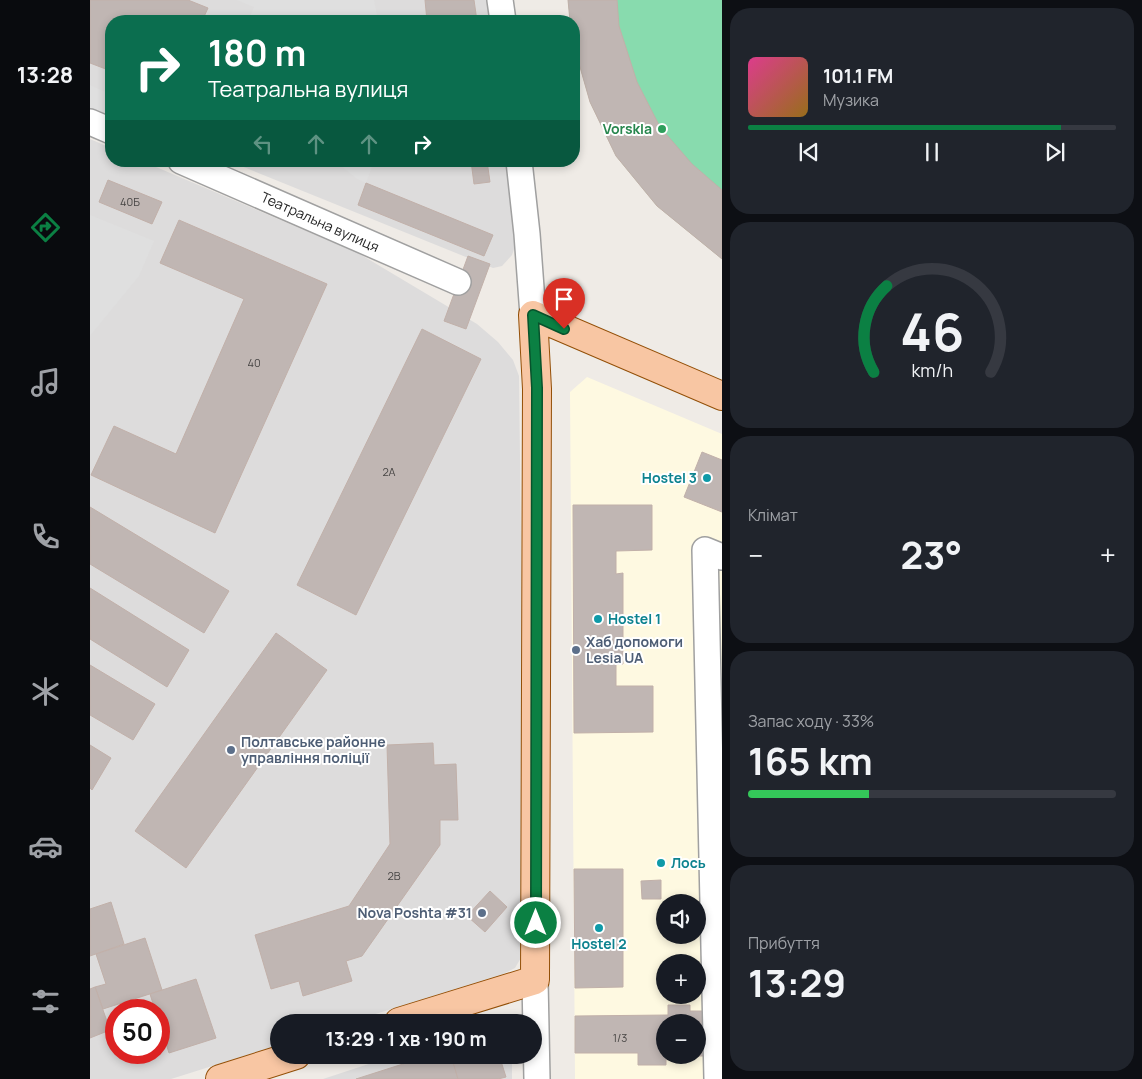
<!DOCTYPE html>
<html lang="uk">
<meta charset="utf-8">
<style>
:root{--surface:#171b24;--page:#20242c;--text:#f1f3f6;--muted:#9ea1a6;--line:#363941;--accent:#0b8043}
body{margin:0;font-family:Manrope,sans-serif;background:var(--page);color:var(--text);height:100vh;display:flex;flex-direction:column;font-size:19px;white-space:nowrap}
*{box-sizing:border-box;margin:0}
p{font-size:16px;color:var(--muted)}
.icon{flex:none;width:28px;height:28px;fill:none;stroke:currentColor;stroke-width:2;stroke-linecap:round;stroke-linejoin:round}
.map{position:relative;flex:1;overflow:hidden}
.drawer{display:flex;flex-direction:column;gap:8px;padding:8px;background:#0d0f14;width:420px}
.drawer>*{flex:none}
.guide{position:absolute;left:15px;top:15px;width:475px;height:152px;border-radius:20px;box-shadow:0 2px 8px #0003;background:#0b6e4f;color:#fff;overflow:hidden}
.tools{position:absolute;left:566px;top:894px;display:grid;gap:10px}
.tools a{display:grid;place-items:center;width:50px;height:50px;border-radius:50%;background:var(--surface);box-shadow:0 2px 8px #0003;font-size:25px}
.speed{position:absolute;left:15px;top:999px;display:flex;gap:10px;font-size:25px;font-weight:700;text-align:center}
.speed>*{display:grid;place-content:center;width:65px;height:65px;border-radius:50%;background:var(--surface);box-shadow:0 2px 8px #0003;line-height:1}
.speed .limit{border:8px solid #d22;background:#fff;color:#111}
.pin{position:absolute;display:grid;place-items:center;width:42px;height:42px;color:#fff;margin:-51px -21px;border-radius:50% 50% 50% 0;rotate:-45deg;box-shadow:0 0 5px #0007}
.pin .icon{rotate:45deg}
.me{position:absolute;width:55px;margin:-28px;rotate:0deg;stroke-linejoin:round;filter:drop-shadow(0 0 4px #0008)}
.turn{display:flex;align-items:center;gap:18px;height:105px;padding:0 20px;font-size:22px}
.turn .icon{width:65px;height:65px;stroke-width:2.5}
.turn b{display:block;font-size:35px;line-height:42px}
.lanes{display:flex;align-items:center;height:48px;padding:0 20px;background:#0003;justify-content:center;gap:25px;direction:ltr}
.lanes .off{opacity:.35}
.big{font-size:38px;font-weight:700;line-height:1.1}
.drawer .card{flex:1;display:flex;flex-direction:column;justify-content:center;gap:8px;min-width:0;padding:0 18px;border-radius:20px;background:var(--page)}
.drawer .dial{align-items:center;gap:0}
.dial svg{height:130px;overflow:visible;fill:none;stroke:var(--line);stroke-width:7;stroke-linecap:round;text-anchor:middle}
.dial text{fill:var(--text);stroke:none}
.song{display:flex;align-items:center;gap:15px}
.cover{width:60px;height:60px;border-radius:8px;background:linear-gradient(135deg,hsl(330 70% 55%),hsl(40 70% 35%))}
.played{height:5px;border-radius:2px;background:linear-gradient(90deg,var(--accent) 85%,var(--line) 85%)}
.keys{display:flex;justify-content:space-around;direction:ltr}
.heat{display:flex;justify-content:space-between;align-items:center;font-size:28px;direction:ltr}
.charge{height:8px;border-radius:4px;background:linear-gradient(90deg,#34c759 33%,var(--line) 0)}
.trip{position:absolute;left:180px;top:1014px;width:272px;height:50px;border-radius:25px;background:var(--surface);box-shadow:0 2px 8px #0003;font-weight:700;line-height:50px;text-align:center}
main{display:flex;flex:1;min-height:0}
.tabs{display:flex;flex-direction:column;width:90px;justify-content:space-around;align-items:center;background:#090b0e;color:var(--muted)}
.tabs .icon{width:35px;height:35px}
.tabs .current{color:var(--accent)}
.tabs b{font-size:22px;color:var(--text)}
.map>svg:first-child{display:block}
.residential{fill:#dddcdc;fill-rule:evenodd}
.education{fill:#fef9e1;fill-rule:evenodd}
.pitch{fill:#88dbae}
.parking{fill:#dfdfdf}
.building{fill:#c0b6b3;stroke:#c1b0a9;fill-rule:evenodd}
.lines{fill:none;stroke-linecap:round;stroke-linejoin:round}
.minor-casing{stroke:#a0a0a0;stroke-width:28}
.major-casing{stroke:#934f07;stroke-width:30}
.minor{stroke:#fff;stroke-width:25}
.major{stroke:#f8c6a3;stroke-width:28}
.route-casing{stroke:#07532c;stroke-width:12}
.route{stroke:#0b8043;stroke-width:9}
.leisure-dot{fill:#2e9e5b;stroke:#fff;stroke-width:2}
.culture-dot{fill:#0f9aa8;stroke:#fff;stroke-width:2}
.service-dot{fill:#5c6f8a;stroke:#fff;stroke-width:2}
.labels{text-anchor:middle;stroke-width:4;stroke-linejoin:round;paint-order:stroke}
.number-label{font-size:11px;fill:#474544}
.leisure-label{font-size:14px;font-weight:bold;fill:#27864d;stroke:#fff;text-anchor:end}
.street-label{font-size:14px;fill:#1f1f1f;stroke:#fff}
.culture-label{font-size:14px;font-weight:bold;fill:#0d838f;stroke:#fff;text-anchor:start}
.service-label{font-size:14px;font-weight:bold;fill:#4e5e75;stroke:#fff;text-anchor:start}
</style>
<main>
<nav class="tabs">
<b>13:28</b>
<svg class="icon current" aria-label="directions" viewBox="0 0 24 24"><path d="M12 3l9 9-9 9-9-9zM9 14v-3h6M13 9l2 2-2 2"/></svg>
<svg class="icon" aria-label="music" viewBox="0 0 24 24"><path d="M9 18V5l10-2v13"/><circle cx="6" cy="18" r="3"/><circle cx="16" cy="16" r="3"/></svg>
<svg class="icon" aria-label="phone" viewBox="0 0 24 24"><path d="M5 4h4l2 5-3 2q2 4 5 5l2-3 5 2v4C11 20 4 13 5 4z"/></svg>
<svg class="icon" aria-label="climate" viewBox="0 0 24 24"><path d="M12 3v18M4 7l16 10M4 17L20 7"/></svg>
<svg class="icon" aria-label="car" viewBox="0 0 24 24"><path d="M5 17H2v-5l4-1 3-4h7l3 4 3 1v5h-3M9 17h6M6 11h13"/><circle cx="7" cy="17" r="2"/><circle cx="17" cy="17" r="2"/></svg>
<svg class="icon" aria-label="filters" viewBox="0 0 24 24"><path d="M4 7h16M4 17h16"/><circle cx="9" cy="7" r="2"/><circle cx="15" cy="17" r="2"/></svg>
</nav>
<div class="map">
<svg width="632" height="1079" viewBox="0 0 632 1079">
<rect width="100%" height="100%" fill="#efebe6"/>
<g class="residential">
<path d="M 0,0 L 399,0 L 402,21 L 21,21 L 21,114 L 0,105 Z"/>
<path d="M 0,139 L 21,148 L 21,161 L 52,161 L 268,253 L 387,324 L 408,342 L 423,360 L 429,376 L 436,941 L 432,956 L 425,968 L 413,974 L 260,1022 L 189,1022 L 189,1045 L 81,1079 L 0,1079 ZM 26,1010 L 69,1010 L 69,1052 L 26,1052 Z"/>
<path d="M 139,161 L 418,161 L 428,238 L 422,255 L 412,266 L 403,268 Z"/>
<path d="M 306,1055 L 422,1055 L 422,1079 L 233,1079 Z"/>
</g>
<path class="education" d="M 497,377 L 632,434 L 632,1079 L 485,1079 L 480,392 ZM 575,902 L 608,902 L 608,935 L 575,935 ZM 575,962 L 608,962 L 608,995 L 575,995 ZM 575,1022 L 608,1022 L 608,1055 L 575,1055 Z"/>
<path class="pitch" d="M 478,0 L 632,0 L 632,259 L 567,206 L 526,156 L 500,102 L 484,46 L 484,21 L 480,21 Z"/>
<g class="parking">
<path d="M 147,0 L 284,0 L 288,21 L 158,21 L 164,7 Z"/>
<path d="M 0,85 L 18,93 L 21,127 L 0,122 Z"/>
<path d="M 245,161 L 284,161 L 276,183 L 267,179 Z"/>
<path d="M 0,215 L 64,241 L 49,276 L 0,336 Z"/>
</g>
<g class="building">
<path d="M 0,0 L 98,0 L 118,8 L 112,21 L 21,21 L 21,71 L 0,63 Z"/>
<path d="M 335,0 L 384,0 L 387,21 L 337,21 Z"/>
<path d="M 478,0 L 527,0 L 529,26 L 547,82 L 570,127 L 602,164 L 632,190 L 632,259 L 567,206 L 526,156 L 500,102 L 484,46 L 484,21 L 480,21 Z"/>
<path d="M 381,161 L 397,161 L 400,182 L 384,184 Z"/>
<path d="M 18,180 L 72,202 L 62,224 L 9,202 Z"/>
<path d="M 276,183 L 403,235 L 394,256 L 268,205 Z"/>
<path d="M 89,220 L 237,284 L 125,533 L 1,475 L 24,426 L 86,454 L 154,299 L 70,263 Z"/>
<path d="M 378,256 L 400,264 L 376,329 L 354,321 Z"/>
<path d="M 332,329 L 391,359 L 266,615 L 207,585 Z"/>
<path d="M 612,452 L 632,460 L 632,512 L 594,497 Z"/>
<path d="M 483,505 L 562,505 L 562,550 L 526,551 L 526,574 L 533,573 L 533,664 L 526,664 L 526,686 L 563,686 L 563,732 L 484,733 Z"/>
<path d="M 0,507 L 139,591 L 114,633 L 0,564 Z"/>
<path d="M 0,588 L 99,650 L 77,687 L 0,639 Z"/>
<path d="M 186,633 L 237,670 L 96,868 L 45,831 Z"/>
<path d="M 0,665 L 65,704 L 43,740 L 0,715 Z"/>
<path d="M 343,743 L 344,765 L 366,764 L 368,820 L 350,820 L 350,845 L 272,956 L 256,961 L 262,981 L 213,996 L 209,981 L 181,989 L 165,935 L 259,906 L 300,844 L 297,745 Z"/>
<path d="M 0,745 L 21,758 L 2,790 L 0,788 Z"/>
<path d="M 484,869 L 533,869 L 533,987 L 485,988 Z"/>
<path d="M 571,880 L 571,899 L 552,899 L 551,881 Z"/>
<path d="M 400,891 L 417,907 L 395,932 L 377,916 Z"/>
<path d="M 21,902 L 34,944 L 0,956 L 0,909 Z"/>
<path d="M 55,938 L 72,990 L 13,1009 L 5,987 L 16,984 L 6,954 Z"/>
<path d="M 106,979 L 126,1038 L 79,1053 L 69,1021 L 69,1010 L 65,1010 L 60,994 Z"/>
<path d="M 5,987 L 20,1030 L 0,1038 L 0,989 Z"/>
<path d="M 578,1005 L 600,1005 L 600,1011 L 614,1011 L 615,1056 L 576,1056 L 576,1065 L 548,1065 L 548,1053 L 485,1053 L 485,1016 L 578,1015 ZM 575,1022 L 608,1022 L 608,1055 L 575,1055 Z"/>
<path d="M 341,1055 L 361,1055 L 368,1079 L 266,1079 Z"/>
<path d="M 361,1055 L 409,1055 L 416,1077 L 408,1079 L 368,1079 Z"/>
</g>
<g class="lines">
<defs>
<g id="minor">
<path d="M 410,0 L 413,21"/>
<path d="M 0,122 L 21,131"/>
<path d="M 91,161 L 368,282"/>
<path d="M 429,161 L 437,234 L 443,315"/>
<path d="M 445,980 L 447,1079"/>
<path d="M 627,1079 L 615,550 L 632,557"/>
</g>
<g id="major">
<path d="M 309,1022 L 445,980 L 447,389 L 443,315 L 632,396"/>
<path d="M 130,1079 L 206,1055"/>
</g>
</defs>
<use href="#minor" class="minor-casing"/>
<use href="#major" class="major-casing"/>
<use href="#minor" class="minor"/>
<use href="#major" class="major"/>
</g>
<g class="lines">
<defs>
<path id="route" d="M 446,923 L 447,388 L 443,315 L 474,329"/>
</defs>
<use href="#route" class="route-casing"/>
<use href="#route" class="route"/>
</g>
<circle class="leisure-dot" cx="572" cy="129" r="5"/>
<g class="culture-dot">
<circle cx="617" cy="478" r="5"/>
<circle cx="508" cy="619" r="5"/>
<circle cx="571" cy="863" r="5"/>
<circle cx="509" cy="928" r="5"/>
</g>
<g class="service-dot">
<circle cx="486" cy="650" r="5"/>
<circle cx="141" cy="750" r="5"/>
<circle cx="392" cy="913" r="5"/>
</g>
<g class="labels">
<g class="number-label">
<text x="40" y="206">40Б</text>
<text x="164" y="367">40</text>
<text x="299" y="476">2А</text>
<text x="304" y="880">2В</text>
<text x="530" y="1042">1/3</text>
</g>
<g class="leisure-label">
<text x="562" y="134">Vorskla</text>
</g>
<g class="street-label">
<text transform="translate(230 222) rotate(24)" y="5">Театральна вулиця</text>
</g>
<g class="culture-label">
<text x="607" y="483" text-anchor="end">Hostel 3</text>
<text x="518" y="624">Hostel 1</text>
<text x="581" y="868">Лось</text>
<text x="509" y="949" text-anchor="middle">Hostel 2</text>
</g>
<g class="service-label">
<text x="496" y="647">Хаб допомоги<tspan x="496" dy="16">Lesia UA</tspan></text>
<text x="151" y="747">Полтавське районне<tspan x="151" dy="16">управління поліції</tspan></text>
<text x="382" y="918" text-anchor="end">Nova Poshta #31</text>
</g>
</g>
</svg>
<div class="tools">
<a><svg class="icon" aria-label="sound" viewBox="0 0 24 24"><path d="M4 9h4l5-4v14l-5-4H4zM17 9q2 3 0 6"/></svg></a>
<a>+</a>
<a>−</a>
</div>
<div class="speed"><div class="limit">50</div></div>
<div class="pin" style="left:474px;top:329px;background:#d93025"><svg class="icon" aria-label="arrive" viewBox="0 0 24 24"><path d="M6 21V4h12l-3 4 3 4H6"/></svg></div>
<svg class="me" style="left:446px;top:923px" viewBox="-20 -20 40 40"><circle r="17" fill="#0b8043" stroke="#fff" stroke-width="3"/><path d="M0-11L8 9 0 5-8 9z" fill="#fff"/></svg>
<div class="trip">13:29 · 1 хв · 190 m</div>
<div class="guide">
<div class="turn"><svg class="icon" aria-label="right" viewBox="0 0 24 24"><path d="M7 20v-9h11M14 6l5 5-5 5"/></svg><div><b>180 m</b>Театральна вулиця</div></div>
<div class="lanes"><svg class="icon off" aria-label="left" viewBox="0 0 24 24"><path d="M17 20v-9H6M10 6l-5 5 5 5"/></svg><svg class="icon off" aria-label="ahead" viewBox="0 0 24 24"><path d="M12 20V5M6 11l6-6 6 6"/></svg><svg class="icon off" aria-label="ahead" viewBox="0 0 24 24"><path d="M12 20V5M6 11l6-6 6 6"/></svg><svg class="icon" aria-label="right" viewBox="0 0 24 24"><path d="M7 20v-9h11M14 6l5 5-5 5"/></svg></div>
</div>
</div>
<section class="drawer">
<div class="card">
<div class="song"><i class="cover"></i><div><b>101.1 FM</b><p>Музика</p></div></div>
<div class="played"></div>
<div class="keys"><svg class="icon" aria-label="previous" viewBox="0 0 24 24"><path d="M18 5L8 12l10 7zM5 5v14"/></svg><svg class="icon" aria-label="pause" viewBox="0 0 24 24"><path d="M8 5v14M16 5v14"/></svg><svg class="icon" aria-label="next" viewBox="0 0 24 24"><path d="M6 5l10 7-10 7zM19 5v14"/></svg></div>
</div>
<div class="card dial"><svg viewBox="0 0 100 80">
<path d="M14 69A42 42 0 1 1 86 69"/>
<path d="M14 69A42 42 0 0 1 22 16" stroke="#0b8043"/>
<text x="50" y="56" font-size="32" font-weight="700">46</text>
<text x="50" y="72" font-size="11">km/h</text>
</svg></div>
<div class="card"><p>Клімат</p>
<div class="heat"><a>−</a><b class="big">23°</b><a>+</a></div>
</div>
<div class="card"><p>Запас ходу · 33%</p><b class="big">165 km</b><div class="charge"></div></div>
<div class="card"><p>Прибуття</p><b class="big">13:29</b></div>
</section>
</main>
